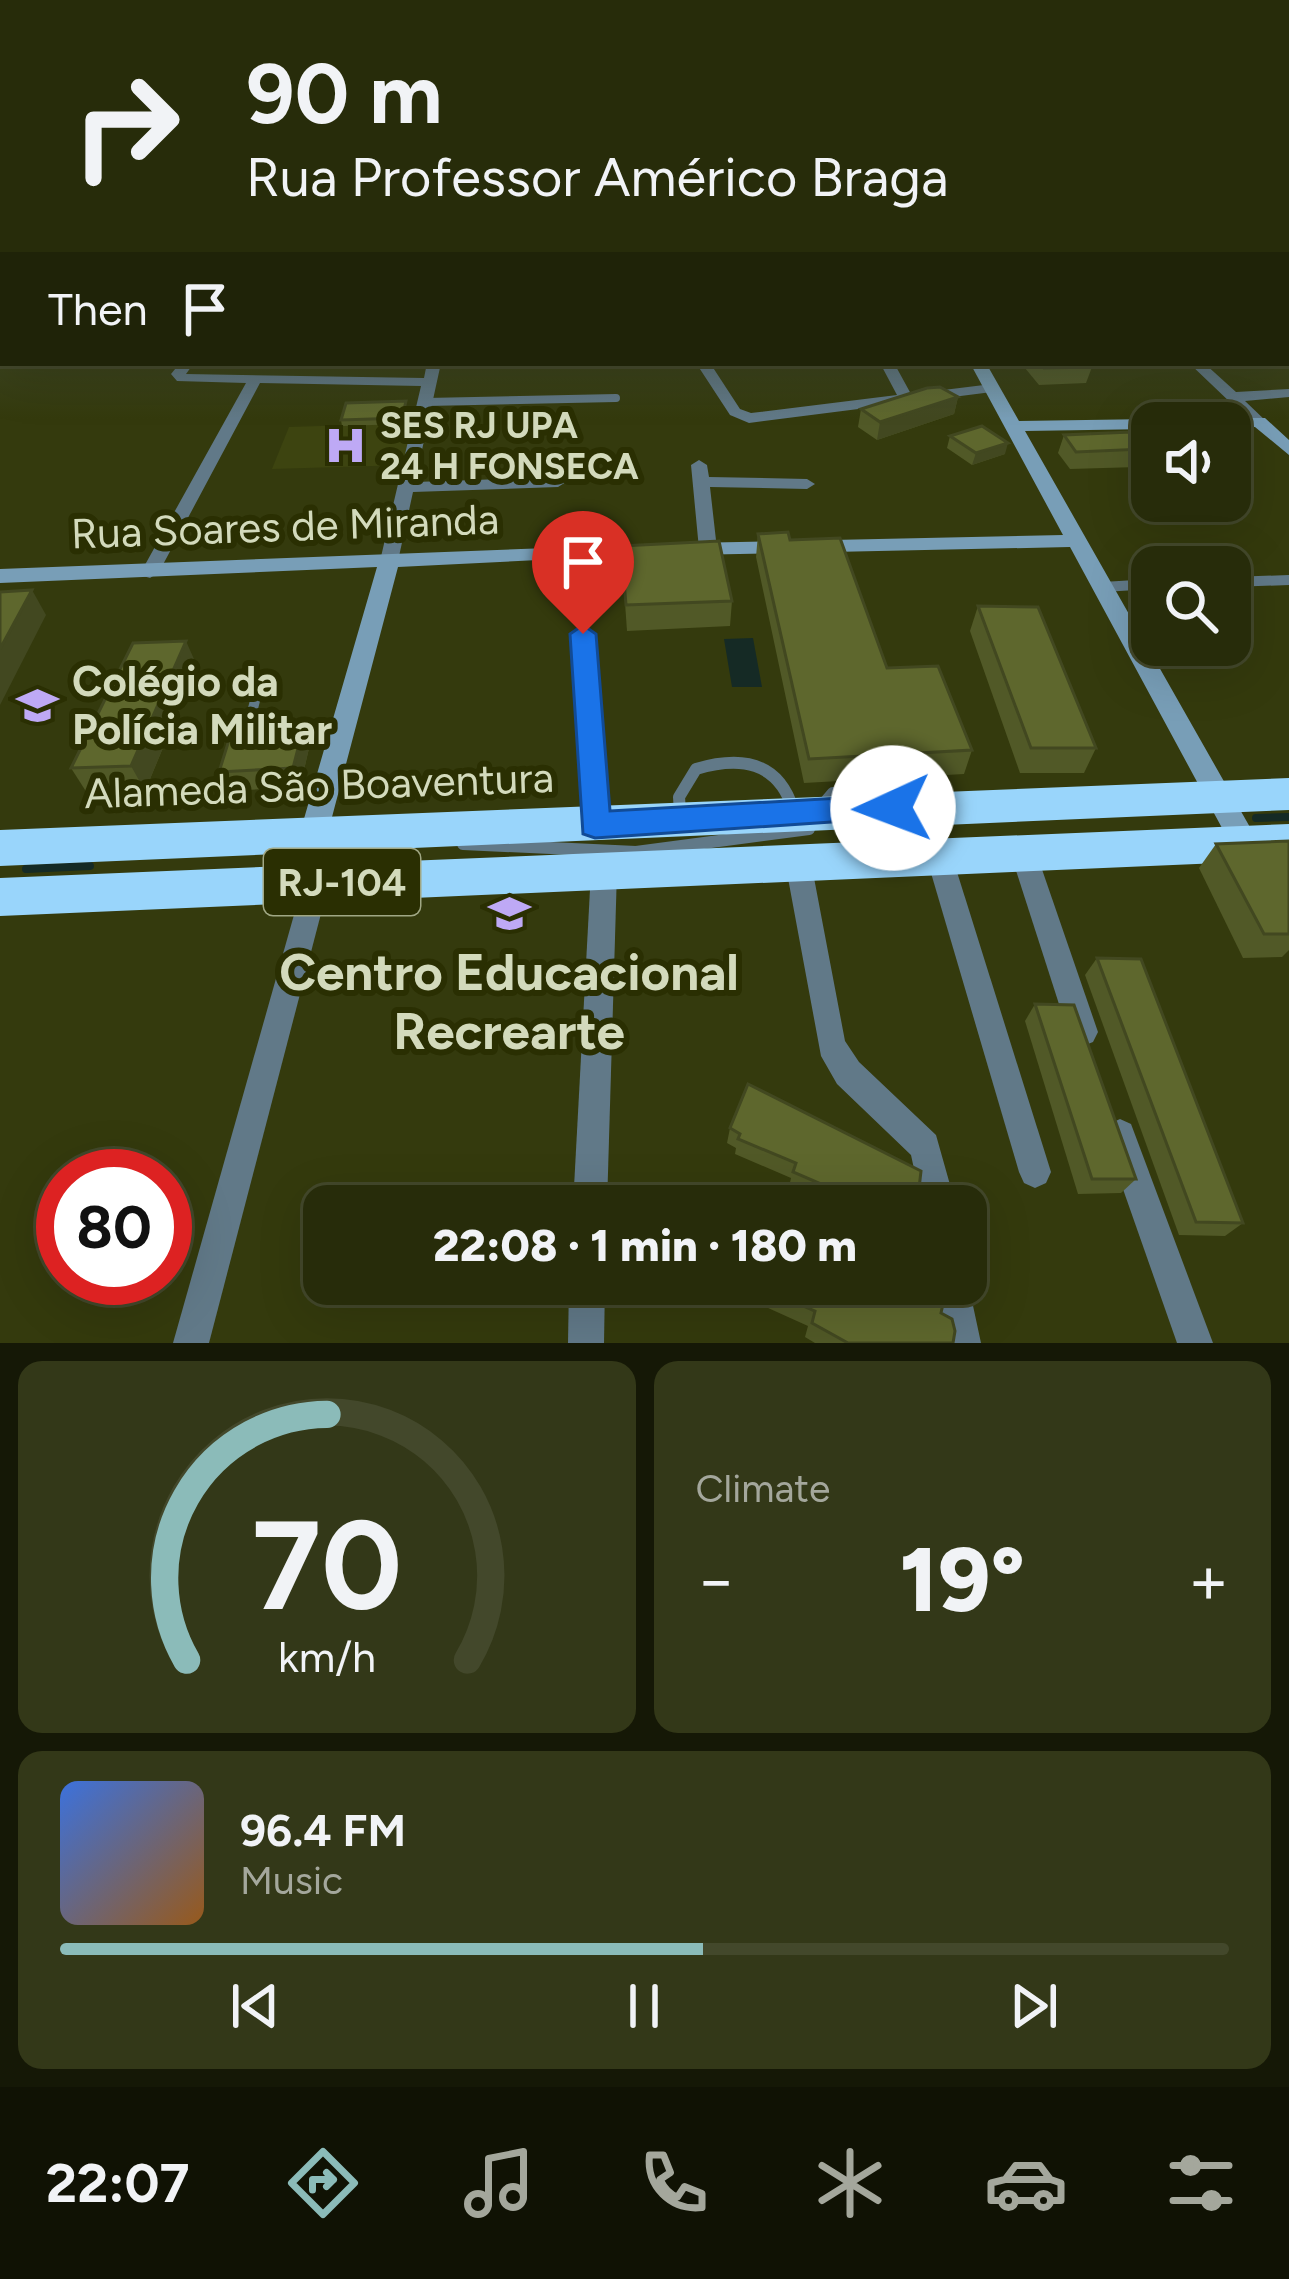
<!DOCTYPE html>
<meta charset="utf-8">
<style>
:root{--surface:#272c0a;--page:#333818;--text:#f1f3f6;--muted:#a4a79c;--line:#43482b;--accent:#8bbbb9}
body{margin:0;font-family:Figtree,sans-serif;background:var(--page);color:var(--text);height:100vh;display:flex;flex-direction:column;font-size:45px;white-space:nowrap}
*{box-sizing:border-box;margin:0}
p{font-size:39px;color:var(--muted)}
.icon{flex:none;width:66px;height:66px;fill:none;stroke:currentColor;stroke-width:2;stroke-linecap:round;stroke-linejoin:round}
.map{position:relative;height:1343px;overflow:hidden}
.sheet{display:flex;flex-direction:column;gap:18px;padding:18px;background:#151806;flex:1}
.sheet>*{flex:none}
.top-card{position:absolute;left:0px;top:0px;width:1290px;height:366px;box-shadow:0 12px 48px #0002,0 0 0 3px var(--line);background:#272c0a;color:var(--text);overflow:hidden}
.fabs{position:absolute;left:1131px;top:402px;display:grid;gap:24px}
.fabs a{display:grid;place-items:center;width:120px;height:120px;border-radius:24px;background:var(--surface);box-shadow:0 12px 48px #0002,0 0 0 3px var(--line);font-size:60px}
.speed{position:absolute;left:36px;top:1149px;display:flex;gap:24px;font-size:60px;font-weight:700;text-align:center}
.speed>*{display:grid;place-content:center;width:156px;height:156px;border-radius:50%;background:var(--surface);box-shadow:0 12px 48px #0002,0 0 0 3px var(--line);line-height:1}
.speed .limit{border:18px solid #d22;background:#fff;color:#111}
.pin{position:absolute;display:grid;place-items:center;width:102px;height:102px;color:#fff;margin:-123px -51px;border-radius:50% 50% 50% 0;rotate:-45deg;box-shadow:0 0 12px #0007}
.pin .icon{rotate:45deg}
.me{position:absolute;width:132px;margin:-66px;rotate:268deg;stroke-linejoin:round;filter:drop-shadow(0 0 9px #0008)}
.turn{display:flex;align-items:center;gap:42px;height:252px;padding:0 48px;font-size:54px}
.turn .icon{width:156px;height:156px;stroke-width:2.5}
.turn b{display:block;font-size:84px;line-height:102px}
.then{display:flex;align-items:center;height:114px;padding:0 48px;background:#0003;gap:24px;font-size:45px}
.big{font-size:90px;font-weight:800;line-height:1.1}
.sheet .card{flex:1;display:flex;flex-direction:column;justify-content:center;gap:18px;min-width:0;padding:0 42px;border-radius:24px;background:var(--page)}
.sheet .dial{align-items:center;gap:0}
.dial svg{height:312px;overflow:visible;fill:none;stroke:var(--line);stroke-width:7;stroke-linecap:round;text-anchor:middle}
.dial text{fill:var(--text);stroke:none}
.song{display:flex;align-items:center;gap:36px}
.cover{width:144px;height:144px;border-radius:18px;background:linear-gradient(135deg,hsl(220 70% 55%),hsl(30 70% 35%))}
.played{height:12px;border-radius:6px;background:linear-gradient(90deg,var(--accent) 55%,var(--line) 55%)}
.keys{display:flex;justify-content:space-around;direction:ltr}
.heat{display:flex;justify-content:space-between;align-items:center;font-size:66px;direction:ltr}
.sheet .tiles{flex:1;display:grid;gap:18px;grid-template-columns:1fr 1fr}
.card:last-child{grid-column:span 2}
.trip{position:absolute;left:303px;top:1185px;width:684px;height:120px;border-radius:24px;background:var(--surface);box-shadow:0 12px 48px #0002,0 0 0 3px var(--line);font-weight:800;line-height:120px;text-align:center}
.dock{display:flex;height:192px;justify-content:space-around;align-items:center;background:#101204;color:var(--muted)}
.dock .icon{width:84px;height:84px}
.dock .current{color:var(--accent)}
.dock b{font-size:54px;color:var(--text)}
.map>svg:first-child{display:block}
.built{fill:#3d4410}
.water{fill:#152a25}
.lines{fill:none;stroke-linecap:round;stroke-linejoin:round}
.stream{stroke:#152a25;stroke-width:8}
.lane-far2{stroke:#617988;stroke-width:8}
.lane-far1{stroke:#617988;stroke-width:10}
.lane{stroke:#617988;stroke-width:12}
.street{fill:#617988;fill-rule:evenodd}
.secondary{fill:#789eb7;fill-rule:evenodd}
.highway{fill:#99d5fb;fill-rule:evenodd}
.wall{fill:#515927}
.shaded-wall{fill:#424820}
.building{fill:#5e672d;stroke:#424820;stroke-width:3}
.route{fill:#1a73e8;stroke:#114b97;stroke-width:3}
.labels{text-anchor:middle;stroke-width:12;stroke-linejoin:round;paint-order:stroke}
.far-poi-label{font-size:36px;font-weight:bold;fill:#d3dabc;stroke:#2a2f02;text-anchor:start}
.shield{fill:#2a2f02;stroke:#a0a784;stroke-width:3}
.shield-label{font-size:39px;font-weight:bold;fill:#d3dabc}
.street-label{font-size:42px;fill:#d3dabc;stroke:#2a2f02}
.poi-label{font-size:42px;font-weight:bold;fill:#d3dabc;stroke:#2a2f02;text-anchor:start}
.near-poi-label{font-size:51px;font-weight:bold;fill:#d3dabc;stroke:#2a2f02}
</style>
<div class="map">
<svg width="1289" height="1343" viewBox="0 0 1289 1343">
<rect width="100%" height="100%" fill="#343a0d"/>
<path class="built" d="M 415,423 L 406,465 L 272,469 L 289,427 Z"/>
<path class="water" d="M 753,638 L 762,687 L 732,687 L 724,639 Z"/>
<g class="lines">
<g class="stream">
<path d="M 1256,818 L 1289,817"/>
<path d="M 26,869 L 90,866"/>
</g>
<path class="lane-far2" d="M 426,402 L 616,398"/>
<g class="lane-far1">
<path d="M 1230,582 L 1289,580"/>
<path d="M 1103,587 L 1152,584"/>
<path d="M 254,734 L 250,720 L 258,689"/>
<path d="M 297,734 L 338,734"/>
</g>
<g class="lane">
<path d="M 822,806 L 833,793 L 898,790 L 914,802"/>
<path d="M 680,812 L 679,797 L 696,769 C 740,756 778,761 793,809"/>
<path d="M 463,844 L 636,852 L 809,829"/>
</g>
<g class="street">
<rect x="1287" y="259" width="2" height="6"/>
<path d="M 1287,303 L 1289,304 L 1289,313 L 1287,312 Z"/>
<path d="M 180,363 L 194,363 L 186,374 L 424,378 L 427,363 L 441,363 L 415,482 L 558,477 L 566,482 L 558,487 L 413,492 L 398,561 L 396,565 L 382,565 L 380,561 L 421,386 L 260,383 L 159,572 L 150,578 L 143,576 L 141,572 L 246,383 L 177,381 L 171,374 Z"/>
<path d="M 696,363 L 710,363 L 740,409 L 751,413 L 897,395 L 880,363 L 894,363 L 911,394 L 992,384 L 999,388 L 992,392 L 749,423 L 730,415 Z"/>
<path d="M 1189,363 L 1204,363 L 1236,392 L 1289,389 L 1289,397 L 1245,401 L 1267,422 L 1254,425 Z"/>
<path d="M 699,460 L 707,465 L 709,477 L 807,479 L 815,484 L 807,489 L 710,487 L 717,549 L 708,554 L 699,549 L 691,465 Z"/>
<path d="M 583,627 L 593,634 L 607,825 L 604,832 L 595,835 L 586,832 L 583,825 L 573,634 Z"/>
<path d="M 1023,842 L 1032,845 L 1036,852 L 1098,1032 L 1093,1042 L 1083,1046 L 1073,1042 L 1068,1032 L 1010,852 L 1014,845 Z"/>
<path d="M 939,845 L 948,849 L 952,856 L 1051,1172 L 1046,1183 L 1035,1188 L 1024,1183 L 1019,1172 L 926,856 L 930,849 Z"/>
<path d="M 798,851 L 807,854 L 811,862 L 845,1041 L 859,1062 L 936,1135 L 956,1206 L 922,1206 L 911,1155 L 837,1084 L 821,1056 L 785,862 L 789,854 Z"/>
<path d="M 604,860 L 613,863 L 617,871 L 607,1206 L 573,1206 L 591,871 L 595,863 Z"/>
<path d="M 316,872 L 325,875 L 329,883 L 209,1343 L 173,1343 L 303,883 L 307,875 Z"/>
<path d="M 1120,1119 L 1131,1124 L 1213,1343 L 1177,1343 L 1104,1135 L 1109,1124 Z"/>
<path d="M 966,1273 L 981,1343 L 945,1343 L 935,1284 L 966,1284 Z"/>
<path d="M 569,1284 L 605,1284 L 604,1343 L 568,1343 Z"/>
</g>
<g class="secondary">
<path d="M 970,363 L 986,363 L 1019,421 L 1152,419 L 1160,423 L 1152,423 L 1152,429 L 1025,431 L 1255,836 L 1259,844 L 1255,852 L 1245,856 L 1235,852 L 1070,547 L 689,555 L 679,549 L 689,543 L 1063,535 Z"/>
<path d="M 1206,418 L 1265,418 L 1289,440 L 1289,455 L 1255,427 L 1197,423 Z"/>
<path d="M 654,544 L 664,550 L 661,554 L 398,567 L 327,836 L 323,844 L 313,848 L 303,844 L 299,836 L 377,567 L 0,583 L 0,569 Z"/>
</g>
<g class="highway">
<path d="M 1289,778 L 1289,810 L 0,866 L 0,830 Z"/>
<path d="M 1289,824 L 1289,860 L 0,916 L 0,878 Z"/>
</g>
</g>
<g class="wall">
<path d="M 1026,363 L 1088,363 L 1092,367 L 1086,383 L 1039,385 L 1025,368 Z"/>
<path d="M 958,397 L 954,414 L 877,440 L 858,427 L 861,409 Z"/>
<path d="M 407,407 L 403,424 L 342,426 L 341,420 Z"/>
<path d="M 1064,435 L 1145,449 L 1138,467 L 1070,469 L 1058,453 Z"/>
<path d="M 950,436 L 1005,454 L 972,465 L 947,448 Z"/>
<path d="M 758,534 L 790,540 L 887,668 L 972,750 L 964,774 L 804,783 L 756,557 Z"/>
<path d="M 621,546 L 732,601 L 730,626 L 627,631 Z"/>
<path d="M 978,606 L 1096,748 L 1084,773 L 1020,773 L 970,631 Z"/>
<path d="M 197,666 L 145,791 L 87,793 L 71,768 Z"/>
<path d="M 304,725 L 310,744 L 300,787 L 228,791 L 219,772 Z"/>
<path d="M 1289,841 L 1289,950 L 1282,957 L 1243,958 L 1199,868 L 1216,844 Z"/>
<path d="M 1097,958 L 1243,1223 L 1225,1236 L 1179,1235 L 1085,975 Z"/>
<path d="M 1035,1004 L 1136,1179 L 1121,1193 L 1078,1194 L 1025,1021 Z"/>
<path d="M 730,1128 L 917,1206 L 833,1206 L 789,1187 L 791,1178 L 735,1154 L 736,1148 L 727,1143 Z"/>
<path d="M 736,1284 L 902,1284 L 941,1313 L 953,1343 L 815,1343 L 805,1337 L 808,1326 L 746,1298 L 748,1291 Z"/>
</g>
<g class="shaded-wall">
<path d="M 958,397 L 954,414 L 877,440 L 880,422 Z"/>
<path d="M 1008,443 L 1005,454 L 972,465 L 976,453 Z"/>
<path d="M 32,590 L 46,615 L 0,705 L 0,649 Z"/>
<path d="M 186,641 L 197,666 L 145,791 L 131,766 Z"/>
<path d="M 304,725 L 310,744 L 300,787 L 293,768 Z"/>
</g>
<g class="building">
<path d="M 1040,363 L 1088,363 L 1092,367 L 1044,368 Z"/>
<path d="M 940,387 L 958,397 L 880,422 L 861,409 L 927,388 Z"/>
<path d="M 406,401 L 402,418 L 341,420 L 346,403 Z"/>
<path d="M 982,426 L 1008,443 L 976,453 L 950,436 Z"/>
<path d="M 1131,432 L 1145,449 L 1076,452 L 1064,435 Z"/>
<path d="M 788,532 L 790,540 L 840,538 L 887,668 L 938,666 L 972,750 L 809,759 L 758,534 Z"/>
<path d="M 719,541 L 732,601 L 626,605 L 621,546 Z"/>
<path d="M 32,590 L 0,649 L 0,592 Z"/>
<path d="M 978,606 L 1038,607 L 1096,748 L 1031,748 Z"/>
<path d="M 186,641 L 131,766 L 71,768 L 133,643 Z"/>
<path d="M 304,725 L 293,768 L 219,772 L 233,727 Z"/>
<path d="M 1289,841 L 1289,934 L 1264,934 L 1216,844 Z"/>
<path d="M 1097,958 L 1141,959 L 1243,1223 L 1196,1222 Z"/>
<path d="M 1035,1004 L 1074,1005 L 1136,1179 L 1092,1179 Z"/>
<path d="M 748,1084 L 921,1171 L 917,1206 L 872,1206 L 793,1172 L 796,1163 L 738,1139 L 740,1134 L 730,1128 Z"/>
<path d="M 753,1284 L 902,1284 L 943,1304 L 941,1313 L 952,1319 L 955,1331 L 953,1343 L 848,1343 L 812,1323 L 815,1311 Z"/>
</g>
<linearGradient id="sky" x2="0" y2="1"><stop stop-color="#1d2007"/><stop offset="0.55" stop-color="#4a5540"/><stop offset="1" stop-color="#4a5540" stop-opacity="0"/></linearGradient>
<rect width="1289" height="419" fill="url(#sky)"/>
<path class="route" d="M 583,625 L 596,634 L 610,811 L 893,795 L 904,799 L 909,808 L 904,817 L 595,838 L 583,834 L 570,634 Z"/>
<defs>
<symbol id="hospital-bare" viewBox="-9 -9 18 18"><path d="M-5-5h3v3.5h4V-5h3V5h-3V1.5h-4V5h-3Z" fill="#bea9f5" stroke="#2a2f02" stroke-width="2.5" paint-order="stroke"/></symbol>
<symbol id="school-bare" viewBox="-9 -9 18 18"><path d="M0-5L7-2L0 1L-7-2ZM-4 1L0 2.5L4 1V4Q0 6-4 4Z" fill="#bea9f5" stroke="#2a2f02" stroke-width="2.5" paint-order="stroke"/></symbol>
</defs>
<g fill-rule="evenodd">
<use href="#hospital-bare" x="316" y="416" width="59" height="59"/>
<use href="#school-bare" x="8" y="676" width="59" height="59"/>
<use href="#school-bare" x="480" y="884" width="59" height="59"/>
</g>
<g class="labels">
<g class="far-poi-label">
<text x="380" y="438">SES RJ UPA<tspan x="380" dy="41">24 H FONSECA</tspan></text>
</g>
<rect class="shield" x="264" y="849" width="156" height="66" rx="9"/>
<g class="shield-label">
<text x="342" y="896">RJ-104</text>
</g>
<g class="street-label">
<text transform="translate(285 526) rotate(-2)" y="15">Rua Soares de Miranda</text>
<text transform="translate(319 785) rotate(-2)" y="15">Alameda São Boaventura</text>
</g>
<g class="poi-label">
<text x="72" y="696">Colégio da<tspan x="72" dy="48">Polícia Militar</tspan></text>
</g>
<g class="near-poi-label">
<text x="509" y="990">Centro Educacional<tspan x="509" dy="59">Recrearte</tspan></text>
</g>
</g>
</svg>
<div class="fabs">
<a><svg class="icon" aria-label="sound" viewBox="0 0 24 24"><path d="M4 9h4l5-4v14l-5-4H4zM17 9q2 3 0 6"/></svg></a>
<a><svg class="icon" aria-label="search" viewBox="0 0 24 24"><circle cx="10" cy="10" r="6"/><path d="M15 15l6 6"/></svg></a>
</div>
<div class="speed"><div class="limit">80</div></div>
<div class="pin" style="left:583px;top:634px;background:#d93025"><svg class="icon" aria-label="arrive" viewBox="0 0 24 24"><path d="M6 21V4h12l-3 4 3 4H6"/></svg></div>
<svg class="me" style="left:893px;top:808px" viewBox="-20 -20 40 40"><circle r="19" fill="#fff"/><path d="M0-13L10 11 0 6-10 11z" fill="#1a73e8"/></svg>
<div class="trip">22:08 · 1 min · 180 m</div>
<div class="top-card">
<div class="turn"><svg class="icon" aria-label="right" viewBox="0 0 24 24"><path d="M7 20v-9h11M14 6l5 5-5 5"/></svg><div><b>90 m</b>Rua Professor Américo Braga</div></div>
<div class="then">Then<svg class="icon" aria-label="arrive" viewBox="0 0 24 24"><path d="M6 21V4h12l-3 4 3 4H6"/></svg></div>
</div>
</div>
<section class="sheet">
<div class="tiles">
<div class="card dial"><svg viewBox="0 0 100 80">
<path d="M14 69A42 42 0 1 1 86 69"/>
<path d="M14 69A42 42 0 0 1 50 6" stroke="#8bbbb9"/>
<text x="50" y="56" font-size="32" font-weight="700">70</text>
<text x="50" y="72" font-size="11">km/h</text>
</svg></div>
<div class="card"><p>Climate</p>
<div class="heat"><a>−</a><b class="big">19°</b><a>+</a></div>
</div>
<div class="card">
<div class="song"><i class="cover"></i><div><b>96.4 FM</b><p>Music</p></div></div>
<div class="played"></div>
<div class="keys"><svg class="icon" aria-label="previous" viewBox="0 0 24 24"><path d="M18 5L8 12l10 7zM5 5v14"/></svg><svg class="icon" aria-label="pause" viewBox="0 0 24 24"><path d="M8 5v14M16 5v14"/></svg><svg class="icon" aria-label="next" viewBox="0 0 24 24"><path d="M6 5l10 7-10 7zM19 5v14"/></svg></div>
</div>
</div>
</section>
<nav class="dock">
<b>22:07</b>
<svg class="icon current" aria-label="directions" viewBox="0 0 24 24"><path d="M12 3l9 9-9 9-9-9zM9 14v-3h6M13 9l2 2-2 2"/></svg>
<svg class="icon" aria-label="music" viewBox="0 0 24 24"><path d="M9 18V5l10-2v13"/><circle cx="6" cy="18" r="3"/><circle cx="16" cy="16" r="3"/></svg>
<svg class="icon" aria-label="phone" viewBox="0 0 24 24"><path d="M5 4h4l2 5-3 2q2 4 5 5l2-3 5 2v4C11 20 4 13 5 4z"/></svg>
<svg class="icon" aria-label="climate" viewBox="0 0 24 24"><path d="M12 3v18M4 7l16 10M4 17L20 7"/></svg>
<svg class="icon" aria-label="car" viewBox="0 0 24 24"><path d="M5 17H2v-5l4-1 3-4h7l3 4 3 1v5h-3M9 17h6M6 11h13"/><circle cx="7" cy="17" r="2"/><circle cx="17" cy="17" r="2"/></svg>
<svg class="icon" aria-label="filters" viewBox="0 0 24 24"><path d="M4 7h16M4 17h16"/><circle cx="9" cy="7" r="2"/><circle cx="15" cy="17" r="2"/></svg>
</nav>
